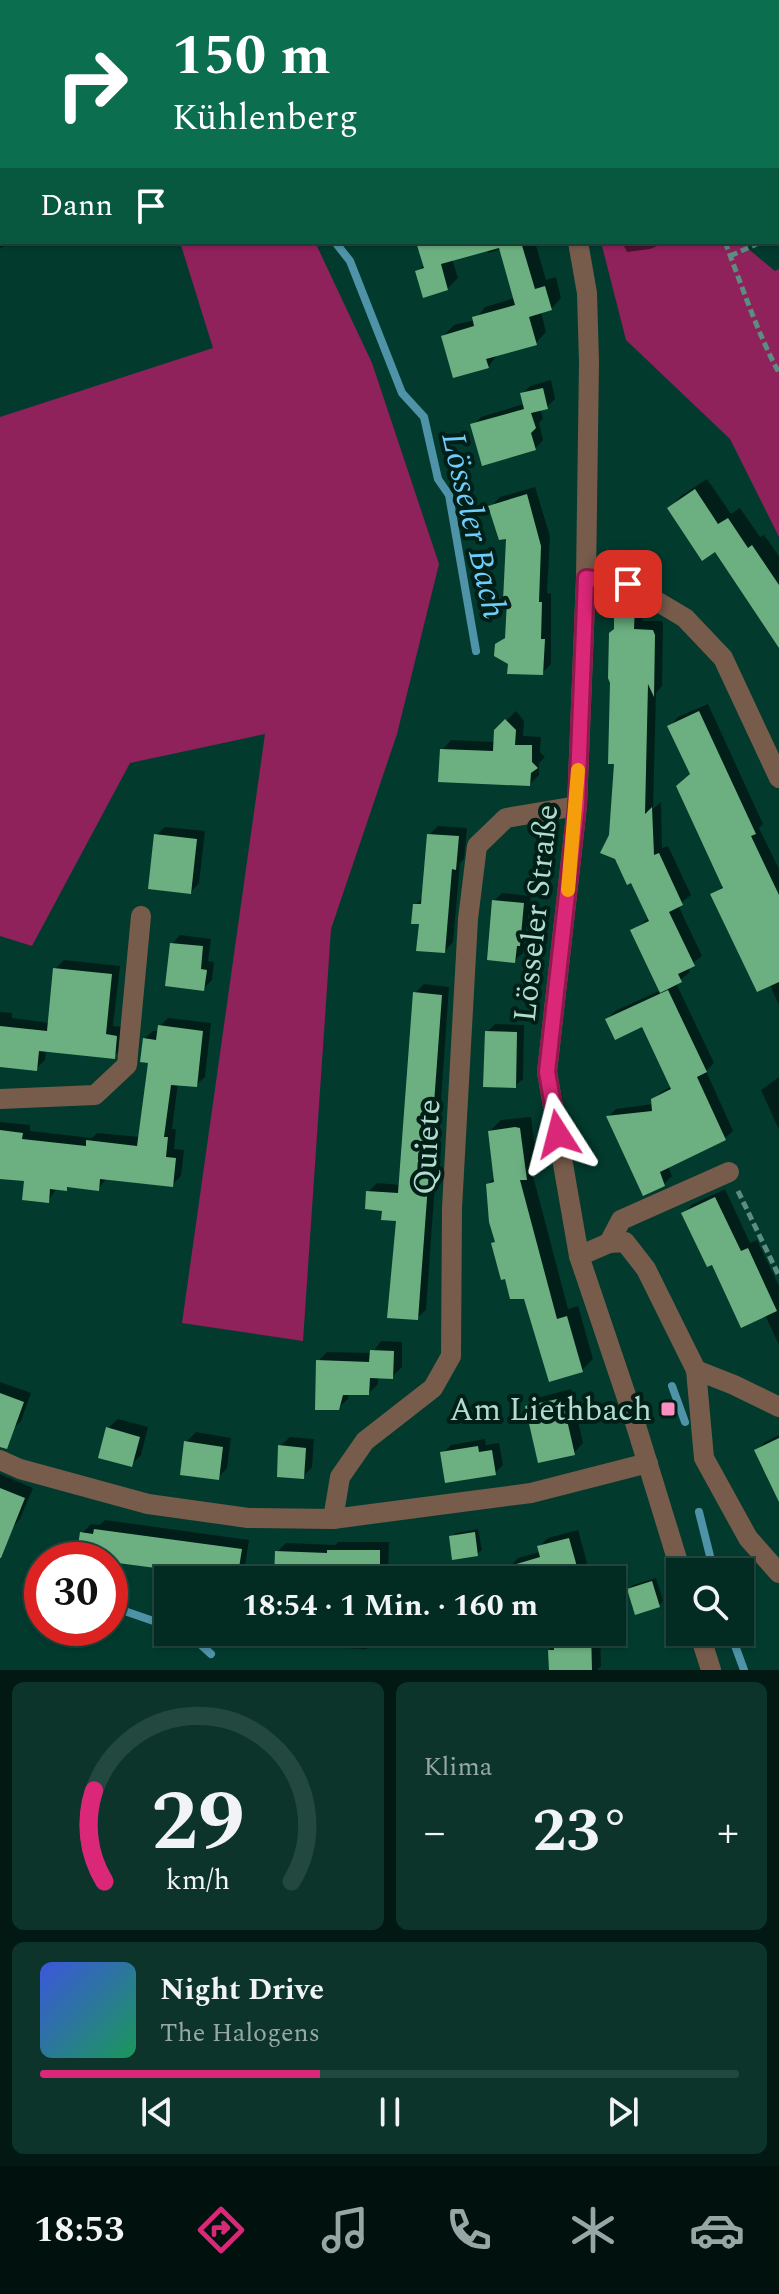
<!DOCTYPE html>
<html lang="de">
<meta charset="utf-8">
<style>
:root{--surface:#022c22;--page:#0c342a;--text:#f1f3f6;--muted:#96a7a5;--line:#234840;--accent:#db2777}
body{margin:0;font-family:Spectral,serif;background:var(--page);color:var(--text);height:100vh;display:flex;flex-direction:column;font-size:30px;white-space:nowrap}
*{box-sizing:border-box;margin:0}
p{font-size:26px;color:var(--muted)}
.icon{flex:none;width:44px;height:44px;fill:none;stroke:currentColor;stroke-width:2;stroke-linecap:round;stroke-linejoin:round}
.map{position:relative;height:1670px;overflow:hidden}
.side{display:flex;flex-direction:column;gap:12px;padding:12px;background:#011813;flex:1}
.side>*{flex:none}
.guide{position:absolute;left:0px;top:0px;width:780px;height:244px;box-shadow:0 2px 6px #0004,0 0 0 2px var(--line);background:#0b6e4f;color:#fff;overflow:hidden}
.fabs{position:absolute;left:666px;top:1558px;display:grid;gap:16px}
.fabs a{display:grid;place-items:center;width:88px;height:88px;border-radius:0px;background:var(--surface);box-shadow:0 2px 6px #0004,0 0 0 2px var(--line);font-size:40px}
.speed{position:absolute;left:24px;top:1542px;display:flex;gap:16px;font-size:40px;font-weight:700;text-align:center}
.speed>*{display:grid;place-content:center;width:104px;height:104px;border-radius:50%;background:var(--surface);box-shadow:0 2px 6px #0004,0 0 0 2px var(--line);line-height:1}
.speed .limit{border:12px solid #d22;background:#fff;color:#111}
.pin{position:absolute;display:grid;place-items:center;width:68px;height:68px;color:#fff;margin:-34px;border-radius:16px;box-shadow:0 4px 12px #0006}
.me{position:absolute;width:88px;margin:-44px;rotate:351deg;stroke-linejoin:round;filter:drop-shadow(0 0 6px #0008)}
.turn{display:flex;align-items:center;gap:28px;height:168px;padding:0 40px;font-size:36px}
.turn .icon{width:104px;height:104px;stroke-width:2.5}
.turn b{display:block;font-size:56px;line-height:68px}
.then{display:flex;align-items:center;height:76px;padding:0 40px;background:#0003;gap:16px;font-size:30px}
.big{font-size:60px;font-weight:700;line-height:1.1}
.side .tile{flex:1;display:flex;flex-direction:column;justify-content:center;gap:12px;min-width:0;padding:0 28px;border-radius:12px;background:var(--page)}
.side .dial{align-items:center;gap:0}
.dial svg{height:208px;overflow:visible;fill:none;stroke:var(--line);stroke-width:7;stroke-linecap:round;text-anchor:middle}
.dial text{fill:var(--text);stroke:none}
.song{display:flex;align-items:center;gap:24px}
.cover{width:96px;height:96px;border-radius:12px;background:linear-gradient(135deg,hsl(230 70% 55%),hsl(150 70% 35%))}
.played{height:8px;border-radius:4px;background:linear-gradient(90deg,var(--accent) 40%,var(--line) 40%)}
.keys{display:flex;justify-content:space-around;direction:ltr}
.heat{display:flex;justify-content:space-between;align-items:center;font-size:44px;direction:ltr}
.side .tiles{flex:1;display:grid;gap:12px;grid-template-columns:1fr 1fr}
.tile:last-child{grid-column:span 2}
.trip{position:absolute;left:154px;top:1566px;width:472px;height:80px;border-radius:0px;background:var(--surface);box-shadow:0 2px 6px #0004,0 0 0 2px var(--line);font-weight:700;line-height:80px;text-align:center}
.tab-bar{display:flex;height:128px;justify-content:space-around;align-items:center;background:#01120e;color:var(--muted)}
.tab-bar .icon{width:56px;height:56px}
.tab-bar .selected{color:var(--accent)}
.tab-bar b{font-size:36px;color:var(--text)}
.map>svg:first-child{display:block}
.green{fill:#8f215b}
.shadow{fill:#0007}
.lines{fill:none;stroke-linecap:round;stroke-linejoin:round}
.stream{stroke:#4f93a8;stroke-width:8}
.building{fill:#6cb081}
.path{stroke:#5c8d80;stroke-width:5;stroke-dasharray:8 4;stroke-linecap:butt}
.minor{stroke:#775c4b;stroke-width:20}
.route-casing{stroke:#8e194d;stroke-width:20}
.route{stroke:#db2777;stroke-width:14}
.slow{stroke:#f59e0b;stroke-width:14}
.poi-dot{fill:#fd8ebf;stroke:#011f17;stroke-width:3}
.labels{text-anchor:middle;stroke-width:8;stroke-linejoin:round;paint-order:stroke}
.street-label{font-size:32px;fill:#b1dcce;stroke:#011f17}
.poi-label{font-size:32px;fill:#b1dcce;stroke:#011f17;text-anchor:end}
.water-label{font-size:34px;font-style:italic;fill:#6fcdfd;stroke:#011f17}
</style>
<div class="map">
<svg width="779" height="1670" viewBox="0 0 779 1670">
<rect width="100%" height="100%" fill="#023b2e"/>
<g class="green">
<path d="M 180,242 L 315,242 L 372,363 L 439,564 L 397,734 L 331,929 L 303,1341 L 182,1323 L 265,734 L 130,763 L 32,946 L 0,936 L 0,417 L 213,348 Z"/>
<path d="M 601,242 L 740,242 L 775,271 L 779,269 L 779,537 L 730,439 L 626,340 Z"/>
</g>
<g class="shadow">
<path d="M 0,0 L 70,0 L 71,2 L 13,0 L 1,4 Z"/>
<path d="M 345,0 L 416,0 L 414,2 Z"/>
<path d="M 435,0 L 496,0 L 496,2 L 436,2 Z"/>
<path d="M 771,0 L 779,0 L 779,31 L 778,2 L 769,2 Z"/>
<path d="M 0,135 L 2,242 L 15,242 L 0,248 Z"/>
<path d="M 418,242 L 535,242 L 546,280 L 556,277 L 561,298 L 551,309 L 541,312 L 546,332 L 536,343 L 498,354 L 488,367 L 443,336 L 454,325 L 475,320 L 485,307 L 515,298 L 501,249 L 488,253 L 487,249 L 452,259 L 458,278 L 447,289 L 417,272 L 425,264 Z"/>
<path d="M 622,242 L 667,242 L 650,249 L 627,252 Z"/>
<path d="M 551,380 L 555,399 L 547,407 L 540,409 L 543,418 L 539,423 L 543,440 L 535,449 L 473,425 L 481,417 L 524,404 L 522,394 L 530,386 Z"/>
<path d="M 707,479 L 731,514 L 740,508 L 760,537 L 764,535 L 779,556 L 779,630 L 715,549 L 669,508 L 681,496 Z"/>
<path d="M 535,487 L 550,536 L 547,593 L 551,594 L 551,664 L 542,673 L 510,663 L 497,645 L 507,635 L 508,536 L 491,506 L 500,497 Z"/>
<path d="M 625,588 L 643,594 L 642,621 L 662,621 L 663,625 L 662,686 L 656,693 L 653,809 L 661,802 L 662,848 L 668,846 L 691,895 L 678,905 L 702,956 L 688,967 L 690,972 L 676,983 L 714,1063 L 706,1071 L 733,1131 L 725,1138 L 668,1166 L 672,1176 L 664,1184 L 608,1117 L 616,1109 L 653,1104 L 653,1100 L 661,1092 L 672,1086 L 643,1024 L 607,1019 L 615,1011 L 661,990 L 632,931 L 649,918 L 611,836 L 616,762 L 616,597 Z"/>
<path d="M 708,704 L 763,824 L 759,828 L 779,869 L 779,1005 L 770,985 L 713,895 L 724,885 L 692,774 L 670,726 L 678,717 Z"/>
<path d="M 516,711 L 524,721 L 523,736 L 541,737 L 540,752 L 545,757 L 539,763 L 539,775 L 530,784 L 442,750 L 451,740 L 496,742 L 496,731 Z"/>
<path d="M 438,826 L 467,828 L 464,859 L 460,863 L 453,942 L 445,951 L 421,922 L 415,905 L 424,896 L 429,835 Z"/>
<path d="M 165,827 L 205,831 L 199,883 L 191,892 L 156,835 Z"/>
<path d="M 502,893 L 531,896 L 523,953 L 514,961 L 494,901 Z"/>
<path d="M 180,935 L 211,939 L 208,961 L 214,962 L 212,980 L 203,989 L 172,944 Z"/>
<path d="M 64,960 L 120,966 L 113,1026 L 125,1027 L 122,1048 L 113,1057 L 46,1050 L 45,1060 L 36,1069 L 0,1065 L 0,1012 L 12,1013 L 12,1018 L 50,1023 L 55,969 Z"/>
<path d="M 424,984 L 449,987 L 426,1310 L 417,1318 L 398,1219 L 384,1210 L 368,1192 L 377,1183 L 400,1185 L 415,993 Z"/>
<path d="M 168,1018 L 211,1023 L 205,1077 L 196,1085 L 178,1083 L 172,1129 L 176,1129 L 174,1149 L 184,1150 L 181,1176 L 172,1185 L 107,1178 L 98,1189 L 69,1186 L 66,1189 L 57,1188 L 48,1201 L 26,1179 L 0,1176 L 0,1122 L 30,1125 L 30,1131 L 92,1138 L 97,1133 L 140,1137 L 150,1061 L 144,1039 L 153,1031 L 159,1031 L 160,1026 Z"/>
<path d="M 495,1024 L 524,1025 L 523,1079 L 515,1086 L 487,1032 Z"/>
<path d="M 779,1077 L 779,1130 L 761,1090 Z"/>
<path d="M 531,1117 L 537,1166 L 532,1172 L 568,1309 L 578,1306 L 593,1359 L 582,1370 L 526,1297 L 496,1241 L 488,1184 L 495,1177 L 490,1131 L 501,1120 Z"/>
<path d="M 725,1189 L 750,1243 L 757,1240 L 779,1286 L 779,1345 L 765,1315 L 713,1262 L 683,1213 L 693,1204 Z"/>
<path d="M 381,1341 L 402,1342 L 402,1367 L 392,1377 L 378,1376 L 378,1384 L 369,1393 L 349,1393 L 348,1399 L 338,1408 L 318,1361 L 327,1352 L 372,1353 Z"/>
<path d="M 0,1382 L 31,1393 L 21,1421 L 13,1429 L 0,1425 Z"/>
<path d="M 571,1389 L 583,1443 L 574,1453 L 527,1407 L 537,1398 Z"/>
<path d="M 118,1419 L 148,1427 L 141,1455 L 131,1465 L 108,1428 Z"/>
<path d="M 196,1432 L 231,1438 L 227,1468 L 218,1478 L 186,1442 Z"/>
<path d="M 779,1435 L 779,1497 L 757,1450 L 765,1442 Z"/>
<path d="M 290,1437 L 314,1439 L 312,1467 L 303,1477 L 280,1446 Z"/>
<path d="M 485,1439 L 486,1445 L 499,1443 L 503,1465 L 495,1473 L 443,1453 L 451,1445 Z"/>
<path d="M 0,1474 L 33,1488 L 20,1519 L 12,1528 L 0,1523 Z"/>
<path d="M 105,1520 L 249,1540 L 244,1573 L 237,1580 L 223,1580 L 179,1574 L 158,1566 L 119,1561 L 116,1565 L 110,1564 L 110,1560 L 82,1533 L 91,1524 L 100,1525 Z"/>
<path d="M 478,1529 L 482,1550 L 477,1554 L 451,1537 L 456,1533 Z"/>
<path d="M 578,1530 L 587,1563 L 578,1573 L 552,1580 L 512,1580 L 509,1568 L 518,1558 L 540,1552 L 539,1547 L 548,1538 Z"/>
<path d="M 338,1542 L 389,1542 L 388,1572 L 380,1580 L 276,1580 L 277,1552 L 286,1543 L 336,1545 Z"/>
<path d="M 656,1578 L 663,1601 L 659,1605 L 629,1589 L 633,1585 Z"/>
<path d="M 348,1632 L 371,1632 L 371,1645 L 366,1649 L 346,1648 Z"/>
<path d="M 549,1632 L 600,1632 L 601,1666 L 597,1670 L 551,1670 Z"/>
</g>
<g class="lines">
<g class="stream">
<path d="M 211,0 L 212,2"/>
<path d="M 335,242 L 350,261 L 402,393 L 424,417 L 438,479 L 449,495 L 476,651"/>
<path d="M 672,1386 L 685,1422"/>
<path d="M 699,1512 L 714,1572"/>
<path d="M 35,1570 L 42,1573"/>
<path d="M 110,1606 L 168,1626"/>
<path d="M 187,1632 L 211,1654"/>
<path d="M 730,1632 L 744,1670"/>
</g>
</g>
<g class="building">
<path d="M 416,242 L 521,242 L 535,289 L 545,286 L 552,310 L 529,317 L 537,345 L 486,359 L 489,368 L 453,378 L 441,336 L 474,326 L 472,317 L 515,305 L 499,248 L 441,264 L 448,290 L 423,298 L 415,271 L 424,268 Z"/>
<path d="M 543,388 L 548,409 L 531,413 L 536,428 L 531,433 L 536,450 L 482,466 L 470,424 L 524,409 L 520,393 Z"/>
<path d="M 695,489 L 718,524 L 728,518 L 748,548 L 752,545 L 779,585 L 779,648 L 715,552 L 702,561 L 667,508 Z"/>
<path d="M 527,494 L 541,546 L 539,602 L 542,602 L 541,639 L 545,639 L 543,675 L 507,674 L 508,664 L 494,656 L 495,644 L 505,638 L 507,601 L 503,601 L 506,539 L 499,540 L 488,506 Z"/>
<path d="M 614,597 L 625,597 L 635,603 L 634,629 L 653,630 L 655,635 L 654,697 L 648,684 L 645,814 L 652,807 L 654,855 L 659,853 L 683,905 L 669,912 L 695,966 L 678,974 L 682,982 L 660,993 L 630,930 L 649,921 L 631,883 L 627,885 L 615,859 L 600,853 L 609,835 L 614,764 L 608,764 L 610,683 L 608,678 L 609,633 L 614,629 Z"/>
<path d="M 699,711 L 756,834 L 751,836 L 779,895 L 779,982 L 757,992 L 710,894 L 723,888 L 676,786 L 690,774 L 667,726 Z"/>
<path d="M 505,719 L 516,730 L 515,745 L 532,745 L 532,762 L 538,768 L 531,773 L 530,786 L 438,782 L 440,749 L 493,751 L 494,730 Z"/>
<path d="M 154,834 L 197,839 L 191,894 L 148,889 Z"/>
<path d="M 427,834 L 459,836 L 456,870 L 452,869 L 445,953 L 416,951 L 419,924 L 411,924 L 413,904 L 421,904 Z"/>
<path d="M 492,900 L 524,903 L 520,946 L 517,946 L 515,963 L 487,960 Z"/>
<path d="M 170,943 L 203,946 L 201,969 L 207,970 L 204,991 L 165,986 Z"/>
<path d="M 53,968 L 112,974 L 106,1034 L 117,1036 L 115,1059 L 39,1051 L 37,1071 L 0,1067 L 0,1026 L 47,1031 Z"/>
<path d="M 668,990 L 707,1072 L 697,1077 L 726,1140 L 660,1172 L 665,1186 L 643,1196 L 606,1116 L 652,1111 L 651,1099 L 671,1089 L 642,1027 L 615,1040 L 605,1019 Z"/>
<path d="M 413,992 L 442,995 L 418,1320 L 387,1318 L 396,1221 L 381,1220 L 382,1211 L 365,1209 L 366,1191 L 398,1193 Z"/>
<path d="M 158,1025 L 203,1031 L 197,1087 L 171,1085 L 164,1137 L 168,1137 L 166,1157 L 176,1158 L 173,1187 L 100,1179 L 99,1191 L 67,1187 L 67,1191 L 50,1189 L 49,1203 L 22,1200 L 24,1181 L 0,1179 L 0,1130 L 23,1133 L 22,1139 L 86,1146 L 86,1140 L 137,1146 L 148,1063 L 140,1062 L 143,1038 L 156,1040 Z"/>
<path d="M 485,1031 L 517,1032 L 516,1088 L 483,1087 Z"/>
<path d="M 515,1127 L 520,1128 L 527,1180 L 520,1180 L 557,1319 L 567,1316 L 583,1372 L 549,1382 L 524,1299 L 510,1299 L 505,1279 L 501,1280 L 491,1243 L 495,1242 L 489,1222 L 486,1184 L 494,1182 L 488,1131 Z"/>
<path d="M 715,1197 L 741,1251 L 748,1248 L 777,1311 L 741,1328 L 712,1265 L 707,1267 L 681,1213 Z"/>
<path d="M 370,1350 L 394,1351 L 393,1379 L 370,1378 L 369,1395 L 343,1395 L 339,1410 L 315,1410 L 316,1360 L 369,1362 Z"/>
<path d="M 0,1393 L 24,1402 L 7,1449 L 0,1447 Z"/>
<path d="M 562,1398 L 575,1455 L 538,1463 L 525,1406 Z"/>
<path d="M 106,1427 L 140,1437 L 132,1467 L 98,1458 Z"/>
<path d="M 779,1438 L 779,1502 L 754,1450 Z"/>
<path d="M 184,1441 L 223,1447 L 219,1480 L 180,1475 Z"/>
<path d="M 278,1445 L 306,1448 L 304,1479 L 277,1477 Z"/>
<path d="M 478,1446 L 479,1452 L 492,1450 L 496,1475 L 445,1483 L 440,1452 Z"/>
<path d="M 0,1488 L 25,1498 L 1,1558 L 0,1558 Z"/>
<path d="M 94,1529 L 242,1549 L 237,1580 L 155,1577 L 156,1568 L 110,1562 L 110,1560 L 76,1560 L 80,1532 L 93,1534 Z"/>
<path d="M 475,1532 L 478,1556 L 452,1560 L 449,1536 Z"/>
<path d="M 569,1538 L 579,1574 L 559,1580 L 483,1580 L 482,1574 L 540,1557 L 537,1546 Z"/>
<path d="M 327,1550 L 380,1550 L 380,1580 L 274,1580 L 275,1551 L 327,1553 Z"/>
<path d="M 652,1581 L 660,1607 L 635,1615 L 627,1589 Z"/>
<path d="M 553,1632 L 591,1632 L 592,1670 L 549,1670 L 548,1650 L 554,1650 Z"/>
</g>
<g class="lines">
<g class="path">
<path d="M 778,234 L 779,233"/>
<path d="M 725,242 C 742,286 757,332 779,373"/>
<path d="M 730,256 L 761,242"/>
<path d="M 738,1191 L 779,1276"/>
</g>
<g class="minor">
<path d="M 239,0 L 239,2"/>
<path d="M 534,0 L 534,2"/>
<path d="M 0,83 L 2,88"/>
<path d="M 578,242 L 587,293 L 589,362 L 586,578 L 577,806 L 547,1072 L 579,1256 L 634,1419 L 681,1572"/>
<path d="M 586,578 L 628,584 L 685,618 L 723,658 L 779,778"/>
<path d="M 0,1099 L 95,1095 L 127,1065 L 141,916"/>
<path d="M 609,1243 L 621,1220 L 729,1172"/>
<path d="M 579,1256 L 609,1243 L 625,1242 L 646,1269 L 696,1370 L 704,1458 L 748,1538 L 779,1573"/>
<path d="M 696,1370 L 734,1385 L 779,1407"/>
<path d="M 0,1460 L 20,1469 L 148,1504 L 248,1518 L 333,1519 L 531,1493 L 648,1463"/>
<path d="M 333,1519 L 340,1477 L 365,1441 L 433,1388 L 451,1356 L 452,1208 L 468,919 L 477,846 L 506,818 L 577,806"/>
<path d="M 699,1632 L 711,1670"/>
</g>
</g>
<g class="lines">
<defs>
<path id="route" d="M 558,1134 L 547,1072 L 577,806 L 586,578 L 628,584"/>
</defs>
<use href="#route" class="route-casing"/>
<use href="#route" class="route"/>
<path class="slow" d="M 568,890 L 578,770"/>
</g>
<rect class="poi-dot" x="660" y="1401" width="16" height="16" rx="4"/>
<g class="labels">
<g class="street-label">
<text transform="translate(535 913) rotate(-84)" y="11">Lösseler Straße</text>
<text transform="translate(426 1147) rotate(-87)" y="11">Quiete</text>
</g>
<g class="poi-label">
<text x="652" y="1420">Am Liethbach</text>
</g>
<g class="water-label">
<text transform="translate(475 525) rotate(77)" y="12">Lösseler Bach</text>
</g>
</g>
</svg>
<div class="fabs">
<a><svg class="icon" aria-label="search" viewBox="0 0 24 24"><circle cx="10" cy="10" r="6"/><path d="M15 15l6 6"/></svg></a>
</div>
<div class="speed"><div class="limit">30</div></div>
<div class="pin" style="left:628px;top:584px;background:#d93025"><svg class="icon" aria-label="arrive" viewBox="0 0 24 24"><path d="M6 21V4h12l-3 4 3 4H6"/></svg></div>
<svg class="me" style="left:558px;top:1134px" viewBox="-20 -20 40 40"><path d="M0-17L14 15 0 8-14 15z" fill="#db2777" stroke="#fff" stroke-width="4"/></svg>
<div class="trip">18:54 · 1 Min. · 160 m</div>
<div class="guide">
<div class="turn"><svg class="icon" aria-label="right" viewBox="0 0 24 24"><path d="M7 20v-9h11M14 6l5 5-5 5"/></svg><div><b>150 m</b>Kühlenberg</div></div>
<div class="then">Dann<svg class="icon" aria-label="arrive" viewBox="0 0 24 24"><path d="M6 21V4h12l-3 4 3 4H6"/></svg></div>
</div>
</div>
<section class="side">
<div class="tiles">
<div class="tile dial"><svg viewBox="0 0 100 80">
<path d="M14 69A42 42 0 1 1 86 69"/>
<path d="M14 69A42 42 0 0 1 10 34" stroke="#db2777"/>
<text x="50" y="56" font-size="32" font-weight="700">29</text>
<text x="50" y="72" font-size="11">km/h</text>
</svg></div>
<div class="tile"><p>Klima</p>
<div class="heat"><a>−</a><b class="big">23°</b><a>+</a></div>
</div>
<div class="tile">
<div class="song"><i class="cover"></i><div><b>Night Drive</b><p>The Halogens</p></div></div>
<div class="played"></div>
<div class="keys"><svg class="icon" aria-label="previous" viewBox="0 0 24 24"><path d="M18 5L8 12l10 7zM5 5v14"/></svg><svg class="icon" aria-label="pause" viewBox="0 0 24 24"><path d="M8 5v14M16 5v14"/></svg><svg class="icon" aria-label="next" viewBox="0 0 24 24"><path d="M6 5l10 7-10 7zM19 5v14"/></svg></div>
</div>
</div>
</section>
<nav class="tab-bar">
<b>18:53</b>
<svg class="icon selected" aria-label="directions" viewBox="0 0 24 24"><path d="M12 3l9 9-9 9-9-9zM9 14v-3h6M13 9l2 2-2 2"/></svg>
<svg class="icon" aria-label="music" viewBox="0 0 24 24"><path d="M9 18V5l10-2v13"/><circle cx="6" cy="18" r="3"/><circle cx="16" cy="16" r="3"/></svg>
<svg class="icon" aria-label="phone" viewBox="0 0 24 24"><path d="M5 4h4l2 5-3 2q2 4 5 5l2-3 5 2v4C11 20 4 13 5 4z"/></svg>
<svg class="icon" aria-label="climate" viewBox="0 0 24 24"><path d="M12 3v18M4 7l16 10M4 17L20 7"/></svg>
<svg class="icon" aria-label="car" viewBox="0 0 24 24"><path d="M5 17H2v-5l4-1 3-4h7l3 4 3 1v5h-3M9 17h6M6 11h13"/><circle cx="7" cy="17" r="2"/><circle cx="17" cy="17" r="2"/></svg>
</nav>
